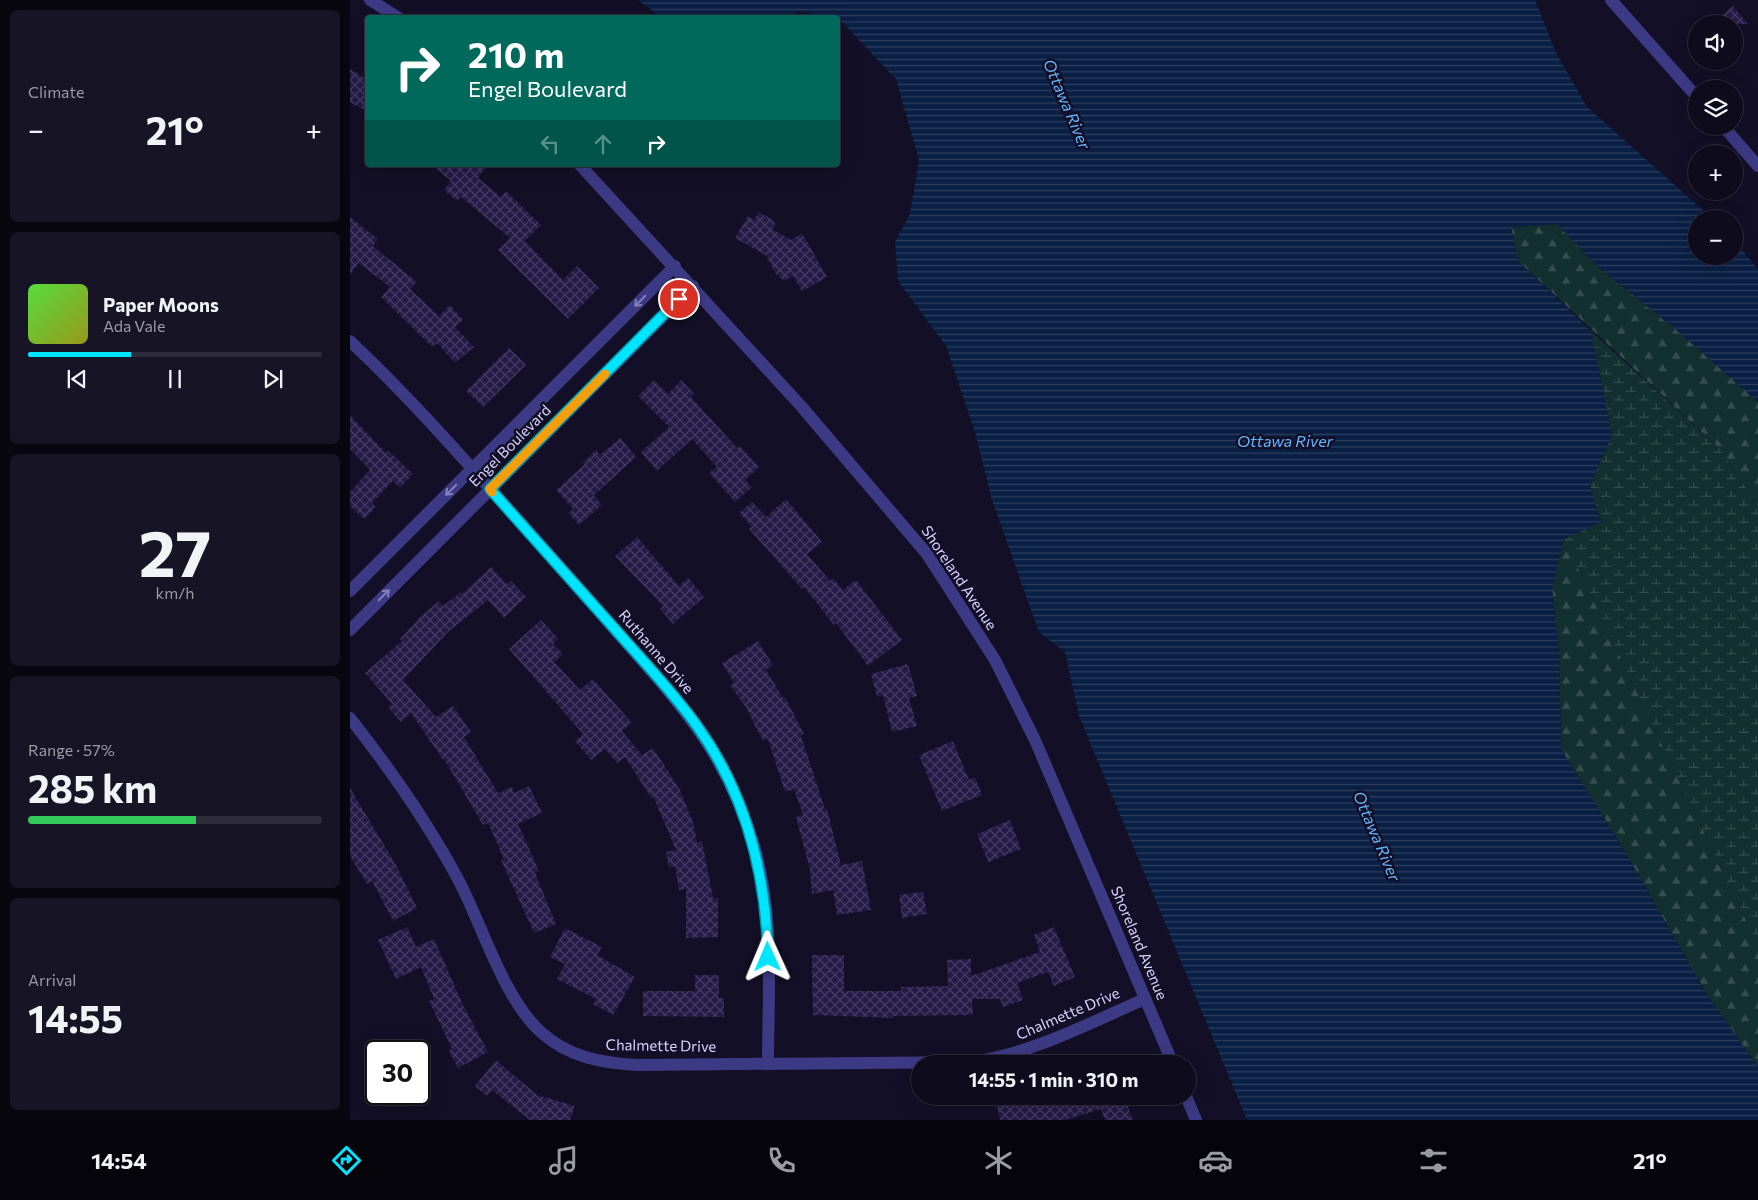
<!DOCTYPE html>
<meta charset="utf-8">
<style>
:root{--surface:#0e0b1c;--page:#171425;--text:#f1f3f6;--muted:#9b9ba3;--line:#2e2b3b;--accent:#00e5ff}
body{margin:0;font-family:Commissioner,sans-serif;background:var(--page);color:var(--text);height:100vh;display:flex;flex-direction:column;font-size:19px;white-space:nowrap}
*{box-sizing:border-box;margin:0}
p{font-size:16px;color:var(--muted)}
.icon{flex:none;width:28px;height:28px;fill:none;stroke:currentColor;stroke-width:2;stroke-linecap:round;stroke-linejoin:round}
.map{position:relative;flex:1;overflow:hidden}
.drawer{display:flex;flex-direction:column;gap:10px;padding:10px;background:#08060f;width:350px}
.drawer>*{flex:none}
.top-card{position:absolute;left:15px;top:15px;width:475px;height:152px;border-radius:5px;box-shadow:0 5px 20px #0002,0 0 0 1px var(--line);background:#00695c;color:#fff;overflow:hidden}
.tools{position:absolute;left:1338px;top:15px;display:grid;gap:10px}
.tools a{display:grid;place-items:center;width:55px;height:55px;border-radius:50%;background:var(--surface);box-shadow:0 5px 20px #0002,0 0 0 1px var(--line);font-size:25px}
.speed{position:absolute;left:15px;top:1040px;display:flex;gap:10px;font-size:25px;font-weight:700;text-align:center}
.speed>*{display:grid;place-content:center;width:65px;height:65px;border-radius:50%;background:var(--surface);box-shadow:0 5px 20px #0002,0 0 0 1px var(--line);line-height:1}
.speed .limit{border:2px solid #111;border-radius:8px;background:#fff;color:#111}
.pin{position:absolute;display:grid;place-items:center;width:42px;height:42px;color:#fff;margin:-21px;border:2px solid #fff;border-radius:50%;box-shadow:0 1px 5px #0007}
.me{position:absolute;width:55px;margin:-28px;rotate:359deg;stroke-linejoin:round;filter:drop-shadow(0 0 4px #0008)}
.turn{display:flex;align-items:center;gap:18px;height:105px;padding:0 20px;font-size:22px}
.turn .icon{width:65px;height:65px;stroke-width:2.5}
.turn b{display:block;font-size:35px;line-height:42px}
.lanes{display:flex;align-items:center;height:48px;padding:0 20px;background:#0003;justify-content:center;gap:25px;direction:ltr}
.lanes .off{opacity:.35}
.big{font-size:38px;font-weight:700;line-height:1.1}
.drawer .widget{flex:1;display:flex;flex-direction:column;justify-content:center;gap:8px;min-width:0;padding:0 18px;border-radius:8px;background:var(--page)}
.drawer .dial{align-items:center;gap:0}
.dial b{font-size:65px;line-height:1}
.song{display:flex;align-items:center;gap:15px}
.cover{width:60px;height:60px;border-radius:8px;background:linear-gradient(135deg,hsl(110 70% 55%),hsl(60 70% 35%))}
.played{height:5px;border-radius:2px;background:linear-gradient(90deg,var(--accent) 35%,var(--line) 35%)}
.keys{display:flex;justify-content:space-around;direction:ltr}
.heat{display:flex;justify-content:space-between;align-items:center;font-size:28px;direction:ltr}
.charge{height:8px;border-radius:4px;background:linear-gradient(90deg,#34c759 57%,var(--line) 0)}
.trip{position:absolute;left:561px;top:1055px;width:285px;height:50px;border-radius:25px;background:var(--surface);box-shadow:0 5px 20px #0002,0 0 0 1px var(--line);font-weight:700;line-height:50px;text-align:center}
.tab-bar{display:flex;height:80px;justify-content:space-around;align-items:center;background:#06040b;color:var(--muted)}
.tab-bar .icon{width:35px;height:35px}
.tab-bar .on{color:var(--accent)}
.tab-bar b{font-size:22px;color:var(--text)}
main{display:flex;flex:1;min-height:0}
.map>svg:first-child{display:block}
.forest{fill:url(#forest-firs)}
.wetland{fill:url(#wetland-marsh)}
.water{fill:url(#water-rules)}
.building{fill:url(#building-cross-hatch)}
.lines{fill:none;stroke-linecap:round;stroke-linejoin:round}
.minor{stroke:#3d3a85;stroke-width:12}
.tertiary{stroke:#3d3a85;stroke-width:12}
.oneway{stroke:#837fbc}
.route-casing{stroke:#0095a6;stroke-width:12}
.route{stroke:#00e5ff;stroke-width:9}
.slow{stroke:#f59e0b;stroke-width:9}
.labels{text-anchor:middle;stroke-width:5;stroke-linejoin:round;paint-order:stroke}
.street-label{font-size:15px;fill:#d9d4ff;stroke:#130f26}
.water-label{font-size:16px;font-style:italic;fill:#62b6ff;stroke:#130f26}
</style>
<main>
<section class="drawer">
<div class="widget"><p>Climate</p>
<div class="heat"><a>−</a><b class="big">21°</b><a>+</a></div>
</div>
<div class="widget">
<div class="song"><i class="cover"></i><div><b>Paper Moons</b><p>Ada Vale</p></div></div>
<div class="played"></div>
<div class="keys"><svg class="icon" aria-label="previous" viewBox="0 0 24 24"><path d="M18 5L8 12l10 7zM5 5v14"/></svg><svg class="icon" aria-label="pause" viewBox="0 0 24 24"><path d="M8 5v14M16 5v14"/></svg><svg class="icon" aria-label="next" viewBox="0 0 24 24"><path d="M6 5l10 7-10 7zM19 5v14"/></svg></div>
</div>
<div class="widget dial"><b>27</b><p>km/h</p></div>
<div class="widget"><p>Range · 57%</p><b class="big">285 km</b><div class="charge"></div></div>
<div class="widget"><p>Arrival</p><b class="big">14:55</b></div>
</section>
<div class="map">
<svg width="1408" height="1120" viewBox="0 0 1408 1120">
<defs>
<pattern id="forest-firs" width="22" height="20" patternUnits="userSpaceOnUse" patternTransform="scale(1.25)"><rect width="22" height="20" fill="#12302f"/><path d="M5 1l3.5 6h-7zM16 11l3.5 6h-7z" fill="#344d4e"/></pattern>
<pattern id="wetland-marsh" width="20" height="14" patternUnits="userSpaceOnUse" patternTransform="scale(1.25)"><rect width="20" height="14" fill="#12302f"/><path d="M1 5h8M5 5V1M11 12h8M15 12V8" fill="none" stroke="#344d4e"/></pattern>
<pattern id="water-rules" width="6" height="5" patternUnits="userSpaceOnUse" patternTransform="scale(1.25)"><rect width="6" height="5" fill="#0a1f44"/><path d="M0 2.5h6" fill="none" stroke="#2d3f60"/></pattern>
<pattern id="building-cross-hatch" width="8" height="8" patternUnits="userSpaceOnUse" patternTransform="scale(1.25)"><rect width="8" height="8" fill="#241b47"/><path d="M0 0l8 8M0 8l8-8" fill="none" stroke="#433b63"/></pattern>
</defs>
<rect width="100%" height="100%" fill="#130f26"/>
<g class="forest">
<path d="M 1207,224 L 1248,267 L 1330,333 L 1408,402 L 1408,506 L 1369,448 L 1168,261 L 1161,227 Z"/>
<path d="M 1214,539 L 1408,945 L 1408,1067 L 1356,993 L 1277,855 L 1211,749 L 1209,654 L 1202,588 Z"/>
</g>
<path class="wetland" d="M 1241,331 L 1369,448 L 1408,506 L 1408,945 L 1214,539 L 1251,522 L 1240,486 L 1262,435 Z"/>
<path class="water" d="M 288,0 L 1185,0 L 1206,53 L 1237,107 L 1363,219 L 1346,219 L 1346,256 L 1384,256 L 1384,239 L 1408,270 L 1408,402 L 1330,333 L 1248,267 L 1207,224 L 1161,227 L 1168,261 L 1241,331 L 1262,435 L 1240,486 L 1251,522 L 1214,539 L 1202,588 L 1209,654 L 1211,749 L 1277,855 L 1356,993 L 1408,1067 L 1408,1120 L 897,1120 L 729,716 L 715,652 L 689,632 L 642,500 L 625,432 L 596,346 L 548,281 L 545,242 L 560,214 L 569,160 L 546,79 L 488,18 L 447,11 L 439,18 L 311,17 Z"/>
<g class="building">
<path d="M 1383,6 L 1398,24 L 1363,24 Z"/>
<path d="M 0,69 L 18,80 L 18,112 L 0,102 Z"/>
<path d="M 82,165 L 138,165 L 128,178 L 151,197 L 156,191 L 191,225 L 175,241 L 213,280 L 227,266 L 249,288 L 218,319 L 148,250 L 160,238 L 111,197 L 107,201 L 94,190 L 101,181 Z"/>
<path d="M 409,212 L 426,222 L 422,229 L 441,240 L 452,233 L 477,277 L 452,291 L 443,276 L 434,281 L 425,273 L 417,256 L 385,238 L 398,216 L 404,220 Z"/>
<path d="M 0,217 L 28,239 L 23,246 L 67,282 L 60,289 L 89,316 L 100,305 L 113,320 L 105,327 L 124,347 L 105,363 L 87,343 L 82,347 L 31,297 L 40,287 L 9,263 L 0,275 Z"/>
<path d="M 159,348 L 176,365 L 133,407 L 116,391 Z"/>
<path d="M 304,380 L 318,394 L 331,380 L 344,394 L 341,397 L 387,448 L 390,446 L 409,467 L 395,480 L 402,487 L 385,502 L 359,473 L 367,467 L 342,439 L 307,471 L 291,452 L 319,427 L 288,396 Z"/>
<path d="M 0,415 L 36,453 L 39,451 L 63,474 L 50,488 L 43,481 L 22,503 L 26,507 L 14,519 L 0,506 L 0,492 L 20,470 L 0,449 Z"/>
<path d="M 270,438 L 286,457 L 244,495 L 252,505 L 229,525 L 218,513 L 223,509 L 206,490 L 235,464 L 233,462 L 246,450 L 250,455 Z"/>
<path d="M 436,499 L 472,542 L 457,554 L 480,581 L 483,578 L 493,590 L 506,580 L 552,640 L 518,666 L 486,623 L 484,625 L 454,587 L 452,589 L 399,529 L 401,526 L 389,513 L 402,502 L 416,517 Z"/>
<path d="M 287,537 L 329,586 L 338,578 L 354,597 L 323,624 L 310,609 L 313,606 L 265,556 Z"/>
<path d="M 141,567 L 157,584 L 161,581 L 176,597 L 154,618 L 138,600 L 98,632 L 53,680 L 86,717 L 103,706 L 121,732 L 114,737 L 148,793 L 162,787 L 164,793 L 179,786 L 192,813 L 168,824 L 189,871 L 185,873 L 206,924 L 184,933 L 151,860 L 154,859 L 138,823 L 133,825 L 94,759 L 93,760 L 61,713 L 51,722 L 38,707 L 42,704 L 15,673 L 52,641 L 50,639 L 71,616 L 89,601 L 93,606 L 111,592 L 112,594 Z"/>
<path d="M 191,620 L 208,639 L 203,644 L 213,654 L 204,662 L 230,690 L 243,679 L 282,723 L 272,731 L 292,755 L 303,748 L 329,788 L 343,822 L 347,843 L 352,841 L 363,898 L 368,898 L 368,937 L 336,938 L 336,889 L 329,890 L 325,866 L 319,868 L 316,852 L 326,850 L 303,796 L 301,798 L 275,757 L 267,763 L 255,749 L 241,760 L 225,741 L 233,734 L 159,649 Z"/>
<path d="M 408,641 L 423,665 L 416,670 L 433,698 L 435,697 L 454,734 L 451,736 L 475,809 L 477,809 L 491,865 L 512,861 L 521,910 L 487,915 L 483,890 L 462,894 L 460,870 L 446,817 L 453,815 L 444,789 L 435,792 L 418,739 L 413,741 L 395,706 L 380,685 L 384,683 L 372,663 Z"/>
<path d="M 558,664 L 567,696 L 559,698 L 567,726 L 542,732 L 533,695 L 527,697 L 521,674 Z"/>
<path d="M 603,741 L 619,780 L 625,777 L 632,795 L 592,811 L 569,755 Z"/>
<path d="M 0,788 L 46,865 L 67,908 L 43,921 L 22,881 L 17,884 L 0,856 Z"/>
<path d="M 660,820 L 671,849 L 638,862 L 627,834 Z"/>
<path d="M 573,892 L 577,914 L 552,918 L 549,895 Z"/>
<path d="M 57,927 L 66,947 L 84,939 L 113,1005 L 138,1052 L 108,1068 L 99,1051 L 102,1049 L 79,1001 L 84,999 L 71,967 L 46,979 L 28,940 Z"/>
<path d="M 704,927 L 725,977 L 704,986 L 698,972 L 667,983 L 673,1000 L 653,1007 L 650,999 L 622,999 L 623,1015 L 543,1016 L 543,1018 L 463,1015 L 462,955 L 494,955 L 494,991 L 551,991 L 551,987 L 598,986 L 597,960 L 621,959 L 621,976 L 690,952 L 684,935 Z"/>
<path d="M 215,928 L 252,947 L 247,955 L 285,977 L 263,1015 L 243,1004 L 246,999 L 207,979 L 215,964 L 200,957 Z"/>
<path d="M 345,975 L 369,975 L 369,998 L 374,998 L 374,1017 L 293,1016 L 293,991 L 345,991 Z"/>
<path d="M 146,1060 L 187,1095 L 225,1106 L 220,1120 L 180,1120 L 142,1090 L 137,1096 L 125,1086 Z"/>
<path d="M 694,1096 L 802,1096 L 802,1097 L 778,1107 L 783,1120 L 755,1120 L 751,1109 L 715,1120 L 650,1120 L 647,1106 Z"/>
</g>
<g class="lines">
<g class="minor">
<path d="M 0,341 C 66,403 125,472 185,539 C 215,573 245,607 275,641 C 336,710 377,756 404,846 C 425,916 418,992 418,1064"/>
<path d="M 0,591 L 325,266"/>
<path d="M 0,630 L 343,286"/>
<path d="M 0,718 C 41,770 78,823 109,881 C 133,927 154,1000 192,1033 C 219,1057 251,1063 287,1065 L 622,1062 C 684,1053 739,1023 795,999"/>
</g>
<g class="tertiary">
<path d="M 20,0 L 49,18"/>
<path d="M 1261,0 L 1346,96"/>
<path d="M 1373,126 L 1408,166"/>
<path d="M 230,165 L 451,406 L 577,554 L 645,660 L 685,740 L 823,1064"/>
<path d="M 836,1096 L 846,1120"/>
</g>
</g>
<defs><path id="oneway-shaft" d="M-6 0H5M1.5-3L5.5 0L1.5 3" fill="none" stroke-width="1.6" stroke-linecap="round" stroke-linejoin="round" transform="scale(1.25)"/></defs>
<g class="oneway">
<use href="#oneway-shaft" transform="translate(290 301) rotate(135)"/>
<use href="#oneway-shaft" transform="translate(101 490) rotate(135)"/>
<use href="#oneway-shaft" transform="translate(34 595) rotate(-45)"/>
</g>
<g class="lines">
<defs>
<path id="route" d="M 329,299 L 140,489 C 181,535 222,581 264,628 C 292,660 322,691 347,726 C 396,794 416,874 418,957"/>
</defs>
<use href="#route" class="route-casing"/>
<use href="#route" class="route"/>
<path class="slow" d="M 142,492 L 140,489 L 255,374"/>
</g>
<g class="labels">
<g class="street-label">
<text transform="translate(160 446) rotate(-45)" y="5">Engel Boulevard</text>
<text transform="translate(609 578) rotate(56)" y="5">Shoreland Avenue</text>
<text transform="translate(306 652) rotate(49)" y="5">Ruthanne Drive</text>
<text transform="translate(789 943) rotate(67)" y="5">Shoreland Avenue</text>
<text transform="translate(718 1014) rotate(-23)" y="5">Chalmette Drive</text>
<text transform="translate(311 1046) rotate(1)" y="5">Chalmette Drive</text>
</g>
<g class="water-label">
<text transform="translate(717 104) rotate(67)" y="6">Ottawa River</text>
<text x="935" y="447">Ottawa River</text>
<text transform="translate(1027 836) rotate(67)" y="6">Ottawa River</text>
</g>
</g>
</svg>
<div class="tools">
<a><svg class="icon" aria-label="sound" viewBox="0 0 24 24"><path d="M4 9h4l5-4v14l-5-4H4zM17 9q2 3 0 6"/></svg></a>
<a><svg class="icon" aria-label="layers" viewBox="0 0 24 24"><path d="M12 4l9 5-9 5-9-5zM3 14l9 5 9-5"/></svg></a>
<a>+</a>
<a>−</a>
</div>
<div class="speed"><div class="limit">30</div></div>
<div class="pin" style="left:329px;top:299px;background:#d93025"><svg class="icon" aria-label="arrive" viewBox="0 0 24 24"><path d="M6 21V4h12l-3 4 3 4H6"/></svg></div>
<svg class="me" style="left:418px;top:957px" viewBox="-20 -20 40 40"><path d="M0-17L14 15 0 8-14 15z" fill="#00e5ff" stroke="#fff" stroke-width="4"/></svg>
<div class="trip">14:55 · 1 min · 310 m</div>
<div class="top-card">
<div class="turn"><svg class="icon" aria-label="right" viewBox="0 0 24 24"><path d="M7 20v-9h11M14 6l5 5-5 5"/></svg><div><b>210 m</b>Engel Boulevard</div></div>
<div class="lanes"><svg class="icon off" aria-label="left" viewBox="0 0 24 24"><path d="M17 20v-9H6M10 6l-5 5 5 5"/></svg><svg class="icon off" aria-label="ahead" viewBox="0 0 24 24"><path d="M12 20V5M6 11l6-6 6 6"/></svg><svg class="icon" aria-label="right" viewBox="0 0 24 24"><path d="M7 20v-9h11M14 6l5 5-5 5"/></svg></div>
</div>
</div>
</main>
<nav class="tab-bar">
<b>14:54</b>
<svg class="icon on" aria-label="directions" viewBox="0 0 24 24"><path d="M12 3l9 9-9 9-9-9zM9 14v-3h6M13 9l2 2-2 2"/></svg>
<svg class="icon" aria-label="music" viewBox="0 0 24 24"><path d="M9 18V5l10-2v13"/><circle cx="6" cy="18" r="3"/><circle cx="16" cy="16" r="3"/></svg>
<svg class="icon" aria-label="phone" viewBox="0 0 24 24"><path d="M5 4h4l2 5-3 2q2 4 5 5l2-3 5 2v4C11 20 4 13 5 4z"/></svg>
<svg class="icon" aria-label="climate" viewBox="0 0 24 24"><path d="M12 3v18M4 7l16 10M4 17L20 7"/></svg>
<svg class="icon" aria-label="car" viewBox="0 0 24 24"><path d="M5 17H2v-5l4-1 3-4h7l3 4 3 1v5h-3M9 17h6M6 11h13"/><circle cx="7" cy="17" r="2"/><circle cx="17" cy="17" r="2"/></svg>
<svg class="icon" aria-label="filters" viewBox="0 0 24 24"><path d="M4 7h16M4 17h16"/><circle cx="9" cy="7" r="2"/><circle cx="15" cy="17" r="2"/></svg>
<b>21°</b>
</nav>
